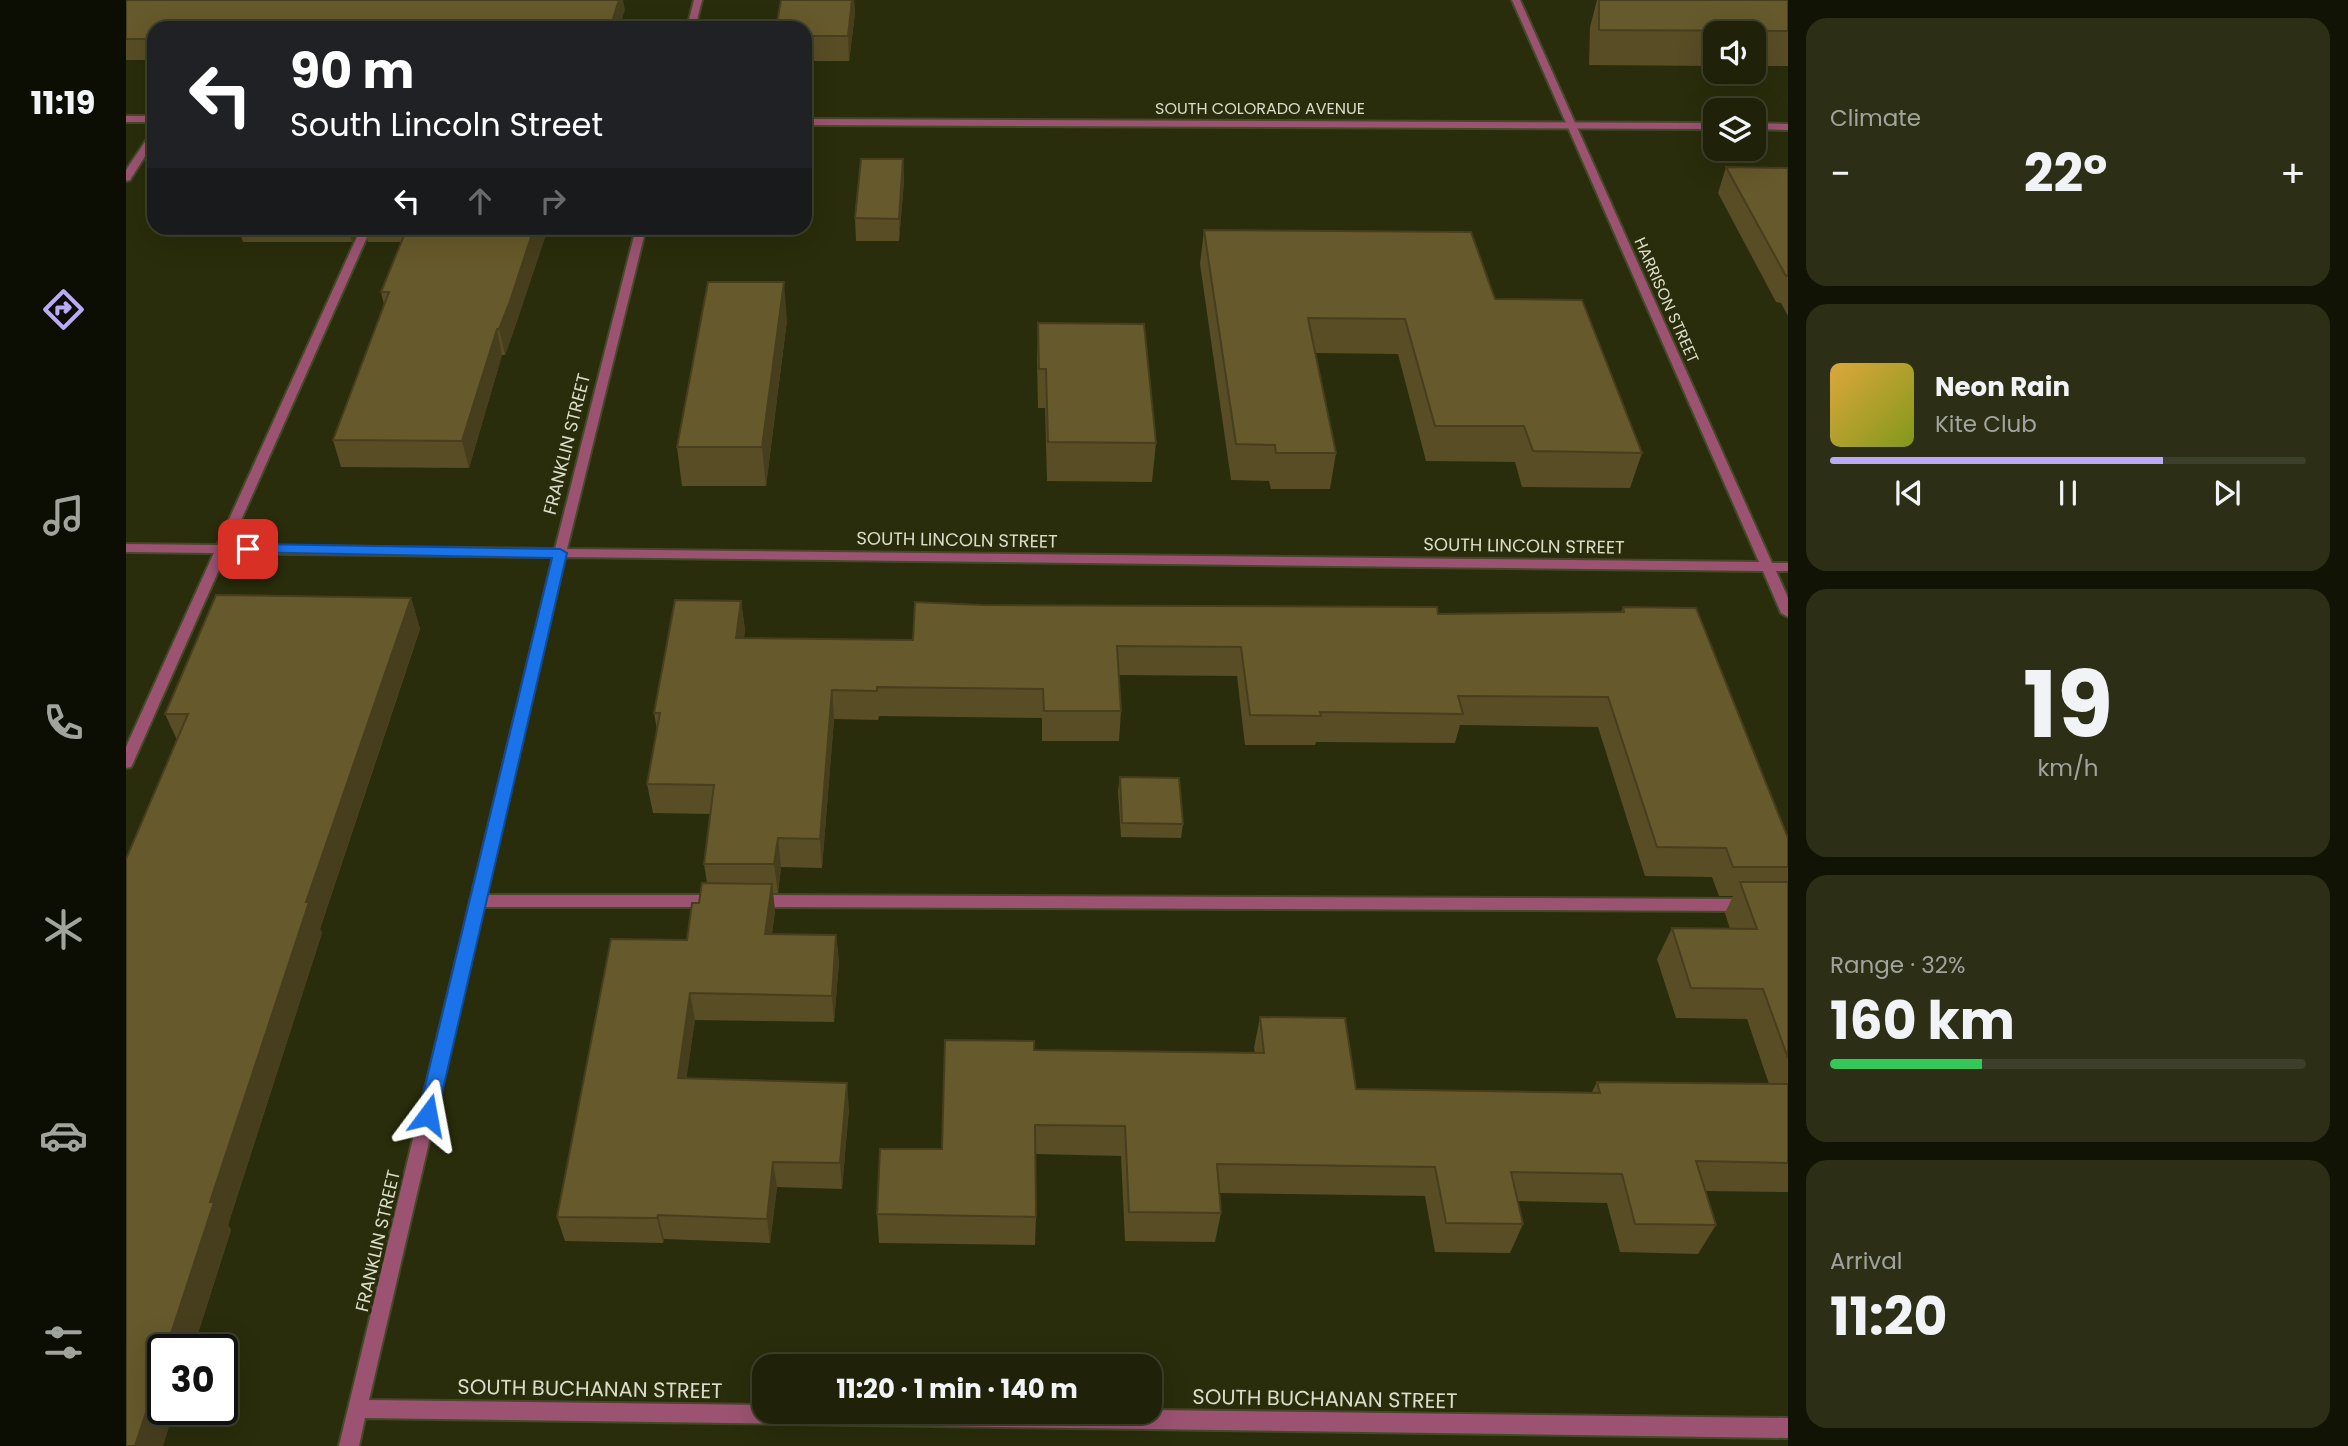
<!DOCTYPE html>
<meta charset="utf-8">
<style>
:root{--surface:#1f2208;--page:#2c2f16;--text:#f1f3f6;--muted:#a1a49c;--line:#3c3f29;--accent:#bbaaf6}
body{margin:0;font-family:Poppins,sans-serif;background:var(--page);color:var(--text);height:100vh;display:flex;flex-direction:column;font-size:26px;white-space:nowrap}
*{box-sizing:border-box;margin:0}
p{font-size:23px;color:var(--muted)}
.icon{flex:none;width:38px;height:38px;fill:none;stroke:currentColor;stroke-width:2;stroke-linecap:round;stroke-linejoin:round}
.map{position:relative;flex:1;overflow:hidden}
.drawer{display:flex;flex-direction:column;gap:18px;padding:18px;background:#111304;width:560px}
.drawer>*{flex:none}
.guide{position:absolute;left:21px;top:21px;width:665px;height:214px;border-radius:21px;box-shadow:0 7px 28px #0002,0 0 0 2px var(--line);background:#202124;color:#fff;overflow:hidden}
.controls{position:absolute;left:1577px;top:21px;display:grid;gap:14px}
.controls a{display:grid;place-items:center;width:63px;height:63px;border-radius:14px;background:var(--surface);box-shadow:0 7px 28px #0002,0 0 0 2px var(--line);font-size:35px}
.speed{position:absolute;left:21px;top:1334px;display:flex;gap:14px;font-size:35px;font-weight:700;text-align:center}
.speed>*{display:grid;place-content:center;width:91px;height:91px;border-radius:50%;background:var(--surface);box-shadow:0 7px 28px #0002,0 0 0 2px var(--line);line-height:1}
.speed .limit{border:4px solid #111;border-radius:10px;background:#fff;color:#111}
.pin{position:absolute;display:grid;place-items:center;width:60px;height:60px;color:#fff;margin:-30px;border-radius:14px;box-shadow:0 4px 10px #0006}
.me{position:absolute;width:77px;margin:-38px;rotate:13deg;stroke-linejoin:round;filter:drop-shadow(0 0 5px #0008)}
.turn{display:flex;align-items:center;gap:24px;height:147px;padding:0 28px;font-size:32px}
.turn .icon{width:91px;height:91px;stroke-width:2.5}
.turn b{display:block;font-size:49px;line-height:60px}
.lanes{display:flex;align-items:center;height:66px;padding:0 28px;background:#0003;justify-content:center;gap:35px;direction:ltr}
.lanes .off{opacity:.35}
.big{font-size:52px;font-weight:700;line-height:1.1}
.drawer .tile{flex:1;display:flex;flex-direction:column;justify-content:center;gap:10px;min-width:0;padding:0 24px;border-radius:21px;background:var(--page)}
.drawer .dial{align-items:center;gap:0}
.dial b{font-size:91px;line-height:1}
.song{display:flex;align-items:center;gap:21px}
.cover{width:84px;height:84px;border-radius:10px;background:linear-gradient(135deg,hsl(40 70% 55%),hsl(70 70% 35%))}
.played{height:7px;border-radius:4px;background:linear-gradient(90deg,var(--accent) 70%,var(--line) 70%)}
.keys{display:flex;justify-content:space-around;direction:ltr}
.heat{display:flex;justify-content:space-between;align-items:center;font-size:38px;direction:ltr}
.charge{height:10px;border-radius:5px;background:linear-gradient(90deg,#34c759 32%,var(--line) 0)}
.trip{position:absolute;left:626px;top:1354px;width:410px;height:70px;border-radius:21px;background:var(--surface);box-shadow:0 7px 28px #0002,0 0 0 2px var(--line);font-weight:700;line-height:70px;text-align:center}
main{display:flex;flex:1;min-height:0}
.tab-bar{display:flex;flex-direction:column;width:126px;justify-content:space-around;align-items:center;background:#0c0e03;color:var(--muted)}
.tab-bar .icon{width:49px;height:49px}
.tab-bar .active{color:var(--accent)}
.tab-bar b{font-size:32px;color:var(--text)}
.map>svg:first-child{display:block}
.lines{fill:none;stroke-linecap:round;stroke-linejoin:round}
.service-casing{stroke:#454929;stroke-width:4}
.minor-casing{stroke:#454929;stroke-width:4}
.tertiary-casing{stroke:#454929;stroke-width:4}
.service{fill:#9b5371;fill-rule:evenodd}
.minor{fill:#9b5371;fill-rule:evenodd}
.tertiary{fill:#9b5371;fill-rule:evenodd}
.wall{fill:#584d25}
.shaded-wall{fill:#473e1e}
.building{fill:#66592b;stroke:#473e1e;stroke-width:2}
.route{fill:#1a73e8;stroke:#114b97;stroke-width:2}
.labels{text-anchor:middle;stroke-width:7;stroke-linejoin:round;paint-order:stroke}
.far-street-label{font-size:16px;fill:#daddc9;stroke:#292d0b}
.street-label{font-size:18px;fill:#daddc9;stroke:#292d0b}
.near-street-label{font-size:21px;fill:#daddc9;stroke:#292d0b}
</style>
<main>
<nav class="tab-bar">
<b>11:19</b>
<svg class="icon active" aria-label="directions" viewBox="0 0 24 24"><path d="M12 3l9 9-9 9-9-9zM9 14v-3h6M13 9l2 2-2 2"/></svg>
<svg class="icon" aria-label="music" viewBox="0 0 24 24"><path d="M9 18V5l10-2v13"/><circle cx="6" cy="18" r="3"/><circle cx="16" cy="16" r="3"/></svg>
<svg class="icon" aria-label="phone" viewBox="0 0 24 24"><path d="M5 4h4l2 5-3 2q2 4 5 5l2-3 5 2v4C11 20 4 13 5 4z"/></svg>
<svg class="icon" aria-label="climate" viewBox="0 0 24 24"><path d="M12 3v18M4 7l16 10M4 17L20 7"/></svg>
<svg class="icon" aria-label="car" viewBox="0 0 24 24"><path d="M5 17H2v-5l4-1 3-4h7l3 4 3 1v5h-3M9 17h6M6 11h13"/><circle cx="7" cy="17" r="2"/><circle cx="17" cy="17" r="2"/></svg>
<svg class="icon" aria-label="filters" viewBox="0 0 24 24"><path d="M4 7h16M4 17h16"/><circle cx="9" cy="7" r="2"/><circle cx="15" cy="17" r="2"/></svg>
</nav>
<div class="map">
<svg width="1662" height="1446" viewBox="0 0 1662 1446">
<rect width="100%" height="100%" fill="#292d0b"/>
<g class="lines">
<defs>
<g id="service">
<path d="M 235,228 L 245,228 L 7,763 L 5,767 L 0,768 L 0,747 Z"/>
<path d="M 352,895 L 590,895 L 595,897 L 598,901 L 595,905 L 590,907 L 352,907 L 347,905 L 344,901 L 347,897 Z"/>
<path d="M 631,895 L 1622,899 L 1627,901 L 1630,905 L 1627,909 L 1622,911 L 631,907 L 626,905 L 623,901 L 626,897 Z"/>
</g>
<g id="minor">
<path d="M 568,0 L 576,0 L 569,28 L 561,28 Z"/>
<path d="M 1386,0 L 1394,0 L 1646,563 L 1662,563 L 1662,571 L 1650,571 L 1662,598 L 1662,617 L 1655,613 L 1637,571 L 439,557 L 243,1400 L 639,1405 L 639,1412 L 1024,1412 L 1024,1410 L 1662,1418 L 1662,1438 L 239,1418 L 233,1446 L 213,1446 L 427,557 L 0,552 L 0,544 L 429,549 L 510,228 L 520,228 L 441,549 L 1633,562 Z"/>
<path d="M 28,132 L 28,142 L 4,180 L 0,181 L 0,170 L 25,133 Z"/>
</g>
<g id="tertiary">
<rect x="0" y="116" width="28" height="6"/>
<path d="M 679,119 L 1589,123 L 1589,129 L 679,125 Z"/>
<path d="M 1628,123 L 1662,124 L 1662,130 L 1628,129 Z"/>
</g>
</defs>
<use href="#service" class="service-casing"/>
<use href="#minor" class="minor-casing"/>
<use href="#tertiary" class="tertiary-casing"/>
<use href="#service" class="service"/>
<use href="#minor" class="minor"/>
<use href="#tertiary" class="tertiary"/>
</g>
<g class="wall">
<path d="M 0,0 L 499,10 L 28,28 L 28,60 L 0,60 Z"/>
<path d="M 655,0 L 728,0 L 729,13 L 723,61 L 679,61 L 679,28 Z"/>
<path d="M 1471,0 L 1662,0 L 1662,66 L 1628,66 L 1628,33 L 1589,33 L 1589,66 L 1463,65 L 1464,27 Z"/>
<path d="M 777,159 L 778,181 L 773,241 L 730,241 L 729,218 Z"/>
<path d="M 1600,167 L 1662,170 L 1662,316 L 1655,303 L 1650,302 L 1592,193 Z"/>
<path d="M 112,228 L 232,228 L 226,242 L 117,242 Z"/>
<path d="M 238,228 L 422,228 L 389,327 L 379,355 L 376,355 L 343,468 L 215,467 L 207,440 L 258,305 L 255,292 L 275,242 L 242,242 Z"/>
<path d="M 1078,230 L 1369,299 L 1516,453 L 1504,488 L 1396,487 L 1389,462 L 1300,461 L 1272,354 L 1189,353 L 1210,453 L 1204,489 L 1145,489 L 1143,481 L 1105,480 L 1074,264 Z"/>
<path d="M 661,320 L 640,486 L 556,486 L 551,447 Z"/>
<path d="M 912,323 L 1030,443 L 1026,482 L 921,481 L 919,408 L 912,408 L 911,361 Z"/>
<path d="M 90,595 L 285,598 L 294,629 L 194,929 L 196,933 L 102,1225 L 105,1230 L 67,1349 L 37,1349 L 37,1409 L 48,1409 L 37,1446 L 0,1446 L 0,859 L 51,740 L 39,714 Z"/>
<path d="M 615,601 L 619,630 L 618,638 L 787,640 L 855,605 L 1312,614 L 1495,612 L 1497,607 L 1662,838 L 1662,1192 L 1579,1191 L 1590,1225 L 1572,1254 L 1494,1252 L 1481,1203 L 1392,1201 L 1397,1224 L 1384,1253 L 1309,1252 L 1299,1196 L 1093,1193 L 1095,1213 L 1089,1242 L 999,1241 L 995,1156 L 909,1154 L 910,1217 L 909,1245 L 753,1243 L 751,1214 L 816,1149 L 908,1050 L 1129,1053 L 1128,1048 L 1134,1017 L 1230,1089 L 1466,1092 L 1471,1082 L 1643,1084 L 1621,1019 L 1550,1018 L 1531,959 L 1546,928 L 1604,929 L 1599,913 L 1607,896 L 1593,896 L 1586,877 L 1519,876 L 1472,727 L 1334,725 L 1329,743 L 1190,742 L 1189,745 L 1119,745 L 1111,676 L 993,675 L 995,711 L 993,741 L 916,741 L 916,718 L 753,716 L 752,720 L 708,719 L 696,868 L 655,867 L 652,893 L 647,893 L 649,911 L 646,934 L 710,935 L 713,962 L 708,1022 L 569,1020 L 560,1078 L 723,1108 L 716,1189 L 651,1187 L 644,1243 L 538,1239 L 537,1243 L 439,1241 L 431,1217 L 561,940 L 581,883 L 578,864 L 584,814 L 527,813 L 521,784 L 531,730 L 528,713 Z"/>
<path d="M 994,777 L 1057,824 L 1055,838 L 995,837 L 992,791 Z"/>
</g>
<g class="shaded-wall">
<path d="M 493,0 L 497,0 L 499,10 L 493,28 L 484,28 Z"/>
<path d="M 726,0 L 728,0 L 729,13 L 723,61 L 722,36 Z"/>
<path d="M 777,159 L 778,181 L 773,241 L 773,219 Z"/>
<path d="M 222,228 L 232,228 L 226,242 Z"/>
<path d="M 408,228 L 422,228 L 389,327 L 379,355 L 373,329 Z"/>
<path d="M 658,282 L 661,320 L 640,486 L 636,447 Z"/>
<path d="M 371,329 L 376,355 L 343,468 L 336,441 Z"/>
<path d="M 285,598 L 294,629 L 194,929 L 196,933 L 102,1225 L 105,1230 L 67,1349 L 40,1349 L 84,1202 L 180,902 Z"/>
<path d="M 615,601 L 619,630 L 613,667 L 610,638 Z"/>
<path d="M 706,690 L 708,719 L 696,868 L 694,839 Z"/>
<path d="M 652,838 L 655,867 L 652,893 L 648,864 Z"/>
<path d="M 646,884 L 649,911 L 642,960 L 639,934 Z"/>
<path d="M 710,935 L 713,962 L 708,1022 L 706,996 Z"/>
<path d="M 564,993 L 569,1020 L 557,1103 L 552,1078 Z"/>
<path d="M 721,1083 L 723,1108 L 716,1189 L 714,1163 Z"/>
<path d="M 647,1162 L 651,1187 L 644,1243 L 641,1219 Z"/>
<path d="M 532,1215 L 538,1239 L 537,1243 L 531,1218 Z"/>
<path d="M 37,1360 L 37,1409 L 48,1409 L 37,1446 L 9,1446 Z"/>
</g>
<g class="building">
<path d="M 0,0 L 493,0 L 484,28 L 28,28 L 28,39 L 0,39 Z"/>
<path d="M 655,0 L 726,0 L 722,36 L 679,36 L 679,28 L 650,28 Z"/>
<path d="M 1473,0 L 1662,0 L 1662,31 L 1473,30 Z"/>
<path d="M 735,159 L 777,159 L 773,219 L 729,218 Z"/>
<path d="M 1600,167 L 1661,168 L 1662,170 L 1662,276 L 1660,276 Z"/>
<path d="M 281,228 L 408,228 L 384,301 L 373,329 L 371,329 L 336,441 L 207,440 L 263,292 L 255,292 Z"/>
<path d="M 1078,230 L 1345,232 L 1369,299 L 1456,300 L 1516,453 L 1407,451 L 1398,426 L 1309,426 L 1279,319 L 1182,318 L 1210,453 L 1150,453 L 1149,445 L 1110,444 Z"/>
<path d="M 582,282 L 658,282 L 636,447 L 551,447 Z"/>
<path d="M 912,323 L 1018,324 L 1030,443 L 922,442 L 920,369 L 913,369 Z"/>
<path d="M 90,595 L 285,598 L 180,902 L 183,902 L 84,1202 L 88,1202 L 40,1349 L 37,1349 L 37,1360 L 9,1446 L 0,1446 L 0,859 L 62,714 L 39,714 Z"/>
<path d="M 549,600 L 615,601 L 610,638 L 787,640 L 789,602 L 855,605 L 1311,607 L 1312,614 L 1498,612 L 1497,607 L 1570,608 L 1662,838 L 1662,867 L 1607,867 L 1600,848 L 1531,847 L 1482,697 L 1332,696 L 1337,714 L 1194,712 L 1195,716 L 1124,715 L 1115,647 L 991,646 L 995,711 L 918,711 L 917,689 L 751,687 L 751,691 L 706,690 L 694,839 L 652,838 L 648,864 L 578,864 L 588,785 L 521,784 L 534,713 L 528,713 Z"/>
<path d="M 994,777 L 1053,778 L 1057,824 L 996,823 Z"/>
<path d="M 1614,882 L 1662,882 L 1662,1058 L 1637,989 L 1565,988 L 1546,928 L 1631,929 Z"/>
<path d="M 576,883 L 646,884 L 639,934 L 710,935 L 706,996 L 564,993 L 552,1078 L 721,1083 L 714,1163 L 647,1162 L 641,1219 L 532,1215 L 531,1218 L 431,1217 L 485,939 L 561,940 L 566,903 L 573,903 Z"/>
<path d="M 1134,1017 L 1219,1018 L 1230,1089 L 1474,1093 L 1471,1082 L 1662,1084 L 1662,1163 L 1570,1161 L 1590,1225 L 1509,1224 L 1496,1174 L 1385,1172 L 1397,1224 L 1320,1223 L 1309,1167 L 1091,1164 L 1095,1213 L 1003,1212 L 999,1126 L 909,1125 L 910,1217 L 751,1214 L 754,1149 L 816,1149 L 819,1040 L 908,1041 L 908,1050 L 1138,1053 Z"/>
</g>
<path class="route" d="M 122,544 L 434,549 L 441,553 L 311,1115 L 308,1121 L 302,1123 L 295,1121 L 292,1115 L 426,558 L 117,552 L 115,549 L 117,545 Z"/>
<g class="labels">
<g class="far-street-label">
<text x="1134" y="114">SOUTH COLORADO AVENUE</text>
<text transform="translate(1541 300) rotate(66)" y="6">HARRISON STREET</text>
</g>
<g class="street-label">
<text transform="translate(441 444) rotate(-76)" y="6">FRANKLIN STREET</text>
<text transform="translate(831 540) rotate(1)" y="6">SOUTH LINCOLN STREET</text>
<text transform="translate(1398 546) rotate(1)" y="6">SOUTH LINCOLN STREET</text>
<text transform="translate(252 1241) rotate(-77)" y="6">FRANKLIN STREET</text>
</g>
<g class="near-street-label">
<text transform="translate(464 1389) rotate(1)" y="7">SOUTH BUCHANAN STREET</text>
<text transform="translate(1199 1399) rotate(1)" y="7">SOUTH BUCHANAN STREET</text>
</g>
</g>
</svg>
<div class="controls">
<a><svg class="icon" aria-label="sound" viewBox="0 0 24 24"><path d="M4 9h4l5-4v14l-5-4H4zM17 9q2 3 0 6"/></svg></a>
<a><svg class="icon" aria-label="layers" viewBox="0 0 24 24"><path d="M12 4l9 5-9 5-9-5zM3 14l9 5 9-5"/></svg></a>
</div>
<div class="speed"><div class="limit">30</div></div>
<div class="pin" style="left:122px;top:549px;background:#d93025"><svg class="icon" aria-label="arrive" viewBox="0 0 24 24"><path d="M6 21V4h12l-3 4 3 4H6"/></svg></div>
<svg class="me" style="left:302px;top:1115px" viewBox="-20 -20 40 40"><path d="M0-17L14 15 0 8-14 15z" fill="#1a73e8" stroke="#fff" stroke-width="4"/></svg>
<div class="trip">11:20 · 1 min · 140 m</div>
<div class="guide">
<div class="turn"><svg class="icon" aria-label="left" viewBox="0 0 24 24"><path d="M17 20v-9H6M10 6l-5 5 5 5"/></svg><div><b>90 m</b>South Lincoln Street</div></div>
<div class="lanes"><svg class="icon" aria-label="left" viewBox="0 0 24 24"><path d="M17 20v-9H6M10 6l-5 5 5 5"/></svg><svg class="icon off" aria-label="ahead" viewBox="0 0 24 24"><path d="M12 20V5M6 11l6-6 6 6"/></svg><svg class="icon off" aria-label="right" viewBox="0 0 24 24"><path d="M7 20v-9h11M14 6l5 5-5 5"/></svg></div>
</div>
</div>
<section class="drawer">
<div class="tile"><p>Climate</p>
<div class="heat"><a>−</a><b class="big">22°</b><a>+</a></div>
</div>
<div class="tile">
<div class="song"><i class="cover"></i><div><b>Neon Rain</b><p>Kite Club</p></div></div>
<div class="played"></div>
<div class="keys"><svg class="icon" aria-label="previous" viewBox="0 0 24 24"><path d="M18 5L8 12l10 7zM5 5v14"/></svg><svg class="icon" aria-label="pause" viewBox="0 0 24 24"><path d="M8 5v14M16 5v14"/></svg><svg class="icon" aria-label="next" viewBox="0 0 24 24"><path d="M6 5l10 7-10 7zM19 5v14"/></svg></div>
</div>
<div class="tile dial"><b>19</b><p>km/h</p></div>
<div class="tile"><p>Range · 32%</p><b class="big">160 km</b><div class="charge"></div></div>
<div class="tile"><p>Arrival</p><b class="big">11:20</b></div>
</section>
</main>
